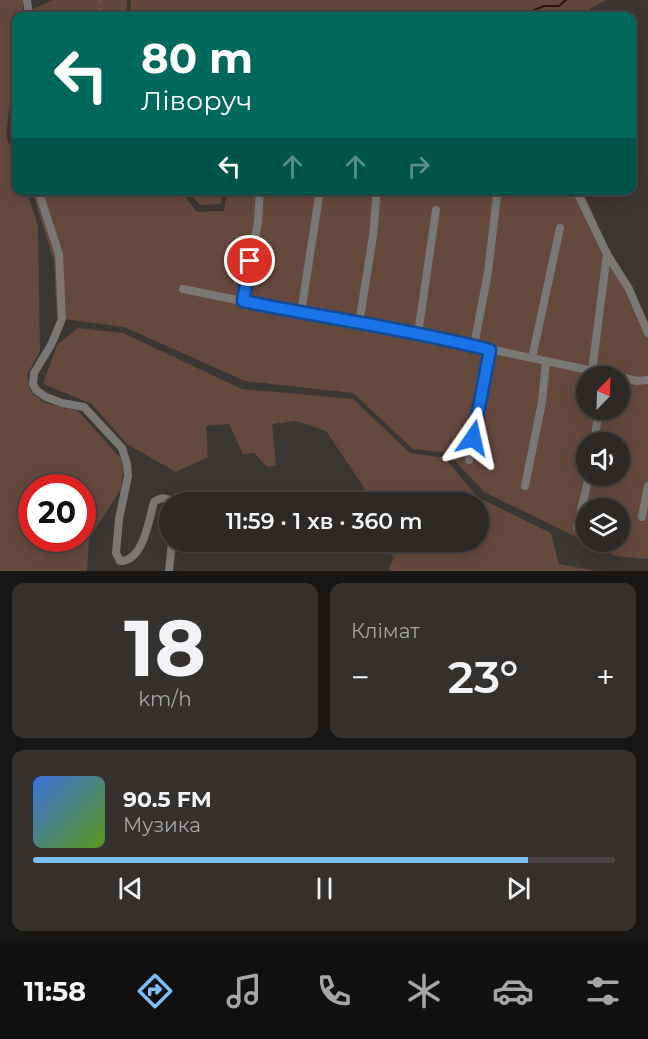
<!DOCTYPE html>
<html lang="uk">
<meta charset="utf-8">
<style>
:root{--surface:#2c2927;--page:#34312f;--text:#f1f3f6;--muted:#a6a6a7;--line:#484544;--accent:#7abff8}
body{margin:0;font-family:Montserrat,sans-serif;background:var(--page);color:var(--text);height:100vh;display:flex;flex-direction:column;font-size:22px;white-space:nowrap}
*{box-sizing:border-box;margin:0}
p{font-size:20px;color:var(--muted)}
.icon{flex:none;width:33px;height:33px;fill:none;stroke:currentColor;stroke-width:2;stroke-linecap:round;stroke-linejoin:round}
.map{position:relative;height:571px;overflow:hidden}
.sheet{display:flex;flex-direction:column;gap:12px;padding:12px;background:#181715;flex:1}
.sheet>*{flex:none}
.top-card{position:absolute;left:12px;top:12px;width:624px;height:183px;border-radius:12px;box-shadow:0 3px 15px #0003,0 0 0 2px var(--line);background:#00695c;color:#fff;overflow:hidden}
.needle{width:39px;rotate:23deg}
.controls{position:absolute;left:576px;top:366px;display:grid;gap:12px}
.controls a{display:grid;place-items:center;width:54px;height:54px;border-radius:50%;background:var(--surface);box-shadow:0 3px 15px #0003,0 0 0 2px var(--line);font-size:30px}
.speed{position:absolute;left:18px;top:474px;display:flex;gap:12px;font-size:30px;font-weight:700;text-align:center}
.speed>*{display:grid;place-content:center;width:78px;height:78px;border-radius:50%;background:var(--surface);box-shadow:0 3px 15px #0003,0 0 0 2px var(--line);line-height:1}
.speed .limit{border:9px solid #d22;background:#fff;color:#111}
.pin{position:absolute;display:grid;place-items:center;width:51px;height:51px;color:#fff;margin:-26px;border:3px solid #fff;border-radius:50%;box-shadow:0 2px 6px #0007}
.me{position:absolute;width:66px;margin:-33px;rotate:11deg;stroke-linejoin:round;filter:drop-shadow(0 0 4px #0008)}
.turn{display:flex;align-items:center;gap:21px;height:126px;padding:0 30px;font-size:27px}
.turn .icon{width:78px;height:78px;stroke-width:2.5}
.turn b{display:block;font-size:42px;line-height:51px}
.lanes{display:flex;align-items:center;height:57px;padding:0 30px;background:#0003;justify-content:center;gap:30px;direction:ltr}
.lanes .off{opacity:.35}
.big{font-size:45px;font-weight:600;line-height:1.1}
.sheet .tile{flex:1;display:flex;flex-direction:column;justify-content:center;gap:9px;min-width:0;padding:0 21px;border-radius:12px;background:var(--page)}
.sheet .dial{align-items:center;gap:0}
.dial b{font-size:78px;line-height:1}
.song{display:flex;align-items:center;gap:18px}
.cover{width:72px;height:72px;border-radius:9px;background:linear-gradient(135deg,hsl(220 70% 55%),hsl(90 70% 35%))}
.played{height:6px;border-radius:3px;background:linear-gradient(90deg,var(--accent) 85%,var(--line) 85%)}
.keys{display:flex;justify-content:space-around;direction:ltr}
.heat{display:flex;justify-content:space-between;align-items:center;font-size:33px;direction:ltr}
.sheet .tiles{flex:1;display:grid;gap:12px;grid-template-columns:1fr 1fr}
.tile:last-child{grid-column:span 2}
.trip{position:absolute;left:159px;top:492px;width:330px;height:60px;border-radius:30px;background:var(--surface);box-shadow:0 3px 15px #0003,0 0 0 2px var(--line);font-weight:600;line-height:60px;text-align:center}
.menu{display:flex;height:96px;justify-content:space-around;align-items:center;background:#121010;color:var(--muted)}
.menu .icon{width:42px;height:42px}
.menu .on{color:var(--accent)}
.menu b{font-size:27px;color:var(--text)}
.map>svg:first-child{display:block}
.green{fill:#66493d;fill-rule:evenodd}
.lines{fill:none;stroke-linecap:round;stroke-linejoin:round}
.stream{stroke:#371505;stroke-width:2}
.path{stroke:#6c6866;stroke-width:1.5;stroke-dasharray:3 4.5;stroke-linecap:butt}
.minor{stroke:#7a7877;stroke-width:8}
.route-casing{stroke:#114b97;stroke-width:15}
.route{stroke:#1a73e8;stroke-width:10}
</style>
<div class="map">
<svg width="648" height="571" viewBox="0 0 648 571">
<rect width="100%" height="100%" fill="#3b3734"/>
<g class="green">
<path d="M 0,0 L 24,0 L 22,16 L 16,16 L 16,56 L 6,135 L 16,165 L 16,190 L 26,191 L 38,225 L 40,351 L 27,375 L 31,392 L 45,403 L 78,411 L 124,462 L 121,489 L 89,539 L 87,571 L 0,571 ZM 32,488 L 82,488 L 82,538 L 32,538 Z"/>
<path d="M 53,0 L 127,0 L 126,16 L 26,16 L 26,12 Z"/>
<path d="M 131,0 L 606,0 L 577,16 L 130,16 Z"/>
<path d="M 32,191 L 181,191 L 197,212 L 224,211 L 227,191 L 583,191 L 609,250 L 648,323 L 648,559 L 615,556 L 484,492 L 448,453 L 413,449 L 353,393 L 245,381 L 124,327 L 57,318 L 54,261 ZM 586,376 L 620,376 L 620,410 L 586,410 ZM 586,442 L 620,442 L 620,476 L 586,476 ZM 586,508 L 620,508 L 620,542 L 586,542 Z"/>
<path d="M 187,191 L 223,191 L 221,204 L 200,205 Z"/>
<path d="M 78,328 L 123,333 L 242,389 L 353,399 L 410,453 L 445,458 L 477,497 L 551,533 L 559,564 L 596,571 L 388,571 L 393,559 L 386,542 L 478,542 L 478,502 L 370,502 L 363,486 L 326,431 L 296,421 L 272,424 L 276,466 L 266,466 L 254,453 L 243,454 L 229,424 L 206,426 L 208,457 L 176,472 L 127,444 L 92,404 L 43,384 L 57,345 Z"/>
</g>
<g class="lines">
<path class="stream" d="M 520,16 L 544,6 L 559,6 L 566,0"/>
<path class="path" d="M 57,13 L 101,12 L 100,0"/>
<g class="minor">
<path d="M 27,0 L 29,16"/>
<path d="M 16,130 L 16,133"/>
<path d="M 38,190 L 59,254 L 62,319 L 51,345 L 34,373 L 33,384 L 36,390 L 46,397 L 62,403 L 84,407 L 122,448 L 127,464 L 128,476 L 119,519 L 116,553 L 120,561 C 143,562 149,520 154,502 C 160,498 163,497 170,500 L 171,502"/>
<path d="M 576,190 L 607,254 L 629,289 L 648,333"/>
<path d="M 183,289 L 301,313 L 418,334 L 617,376"/>
<path d="M 243,301 L 258,222 L 260,190"/>
<path d="M 301,313 L 320,190"/>
<path d="M 359,324 L 373,236 L 377,190"/>
<path d="M 418,334 L 436,210"/>
<path d="M 474,346 L 488,272 L 497,196"/>
<path d="M 532,358 L 560,228"/>
<path d="M 592,371 L 607,254"/>
<path d="M 620,377 L 637,381 L 648,380"/>
<path d="M 594,442 L 599,410"/>
<path d="M 469,460 L 490,350"/>
<path d="M 525,486 L 542,402 L 546,361"/>
<path d="M 642,517 L 648,486"/>
<path d="M 577,528 L 589,476"/>
<path d="M 169,571 L 172,542"/>
</g>
</g>
<g class="lines">
<defs>
<path id="route" d="M 250,261 L 243,301 C 325,318 409,329 490,350 L 473,438"/>
</defs>
<use href="#route" class="route-casing"/>
<use href="#route" class="route"/>
</g>
</svg>
<div class="controls">
<a><svg class="needle" viewBox="-14 -14 28 28"><path d="M0-13l5 13h-10z" fill="#e53935"/><path d="M0 13l5-13h-10z" fill="#a6a6a7"/></svg></a>
<a><svg class="icon" aria-label="sound" viewBox="0 0 24 24"><path d="M4 9h4l5-4v14l-5-4H4zM17 9q2 3 0 6"/></svg></a>
<a><svg class="icon" aria-label="layers" viewBox="0 0 24 24"><path d="M12 4l9 5-9 5-9-5zM3 14l9 5 9-5"/></svg></a>
</div>
<div class="speed"><div class="limit">20</div></div>
<div class="pin" style="left:250px;top:261px;background:#d93025"><svg class="icon" aria-label="arrive" viewBox="0 0 24 24"><path d="M6 21V4h12l-3 4 3 4H6"/></svg></div>
<svg class="me" style="left:473px;top:438px" viewBox="-20 -20 40 40"><path d="M0-17L14 15 0 8-14 15z" fill="#1a73e8" stroke="#fff" stroke-width="4"/></svg>
<div class="trip">11:59 · 1 хв · 360 m</div>
<div class="top-card">
<div class="turn"><svg class="icon" aria-label="left" viewBox="0 0 24 24"><path d="M17 20v-9H6M10 6l-5 5 5 5"/></svg><div><b>80 m</b>Ліворуч</div></div>
<div class="lanes"><svg class="icon" aria-label="left" viewBox="0 0 24 24"><path d="M17 20v-9H6M10 6l-5 5 5 5"/></svg><svg class="icon off" aria-label="ahead" viewBox="0 0 24 24"><path d="M12 20V5M6 11l6-6 6 6"/></svg><svg class="icon off" aria-label="ahead" viewBox="0 0 24 24"><path d="M12 20V5M6 11l6-6 6 6"/></svg><svg class="icon off" aria-label="right" viewBox="0 0 24 24"><path d="M7 20v-9h11M14 6l5 5-5 5"/></svg></div>
</div>
</div>
<section class="sheet">
<div class="tiles">
<div class="tile dial"><b>18</b><p>km/h</p></div>
<div class="tile"><p>Клімат</p>
<div class="heat"><a>−</a><b class="big">23°</b><a>+</a></div>
</div>
<div class="tile">
<div class="song"><i class="cover"></i><div><b>90.5 FM</b><p>Музика</p></div></div>
<div class="played"></div>
<div class="keys"><svg class="icon" aria-label="previous" viewBox="0 0 24 24"><path d="M18 5L8 12l10 7zM5 5v14"/></svg><svg class="icon" aria-label="pause" viewBox="0 0 24 24"><path d="M8 5v14M16 5v14"/></svg><svg class="icon" aria-label="next" viewBox="0 0 24 24"><path d="M6 5l10 7-10 7zM19 5v14"/></svg></div>
</div>
</div>
</section>
<nav class="menu">
<b>11:58</b>
<svg class="icon on" aria-label="directions" viewBox="0 0 24 24"><path d="M12 3l9 9-9 9-9-9zM9 14v-3h6M13 9l2 2-2 2"/></svg>
<svg class="icon" aria-label="music" viewBox="0 0 24 24"><path d="M9 18V5l10-2v13"/><circle cx="6" cy="18" r="3"/><circle cx="16" cy="16" r="3"/></svg>
<svg class="icon" aria-label="phone" viewBox="0 0 24 24"><path d="M5 4h4l2 5-3 2q2 4 5 5l2-3 5 2v4C11 20 4 13 5 4z"/></svg>
<svg class="icon" aria-label="climate" viewBox="0 0 24 24"><path d="M12 3v18M4 7l16 10M4 17L20 7"/></svg>
<svg class="icon" aria-label="car" viewBox="0 0 24 24"><path d="M5 17H2v-5l4-1 3-4h7l3 4 3 1v5h-3M9 17h6M6 11h13"/><circle cx="7" cy="17" r="2"/><circle cx="17" cy="17" r="2"/></svg>
<svg class="icon" aria-label="filters" viewBox="0 0 24 24"><path d="M4 7h16M4 17h16"/><circle cx="9" cy="7" r="2"/><circle cx="15" cy="17" r="2"/></svg>
</nav>
